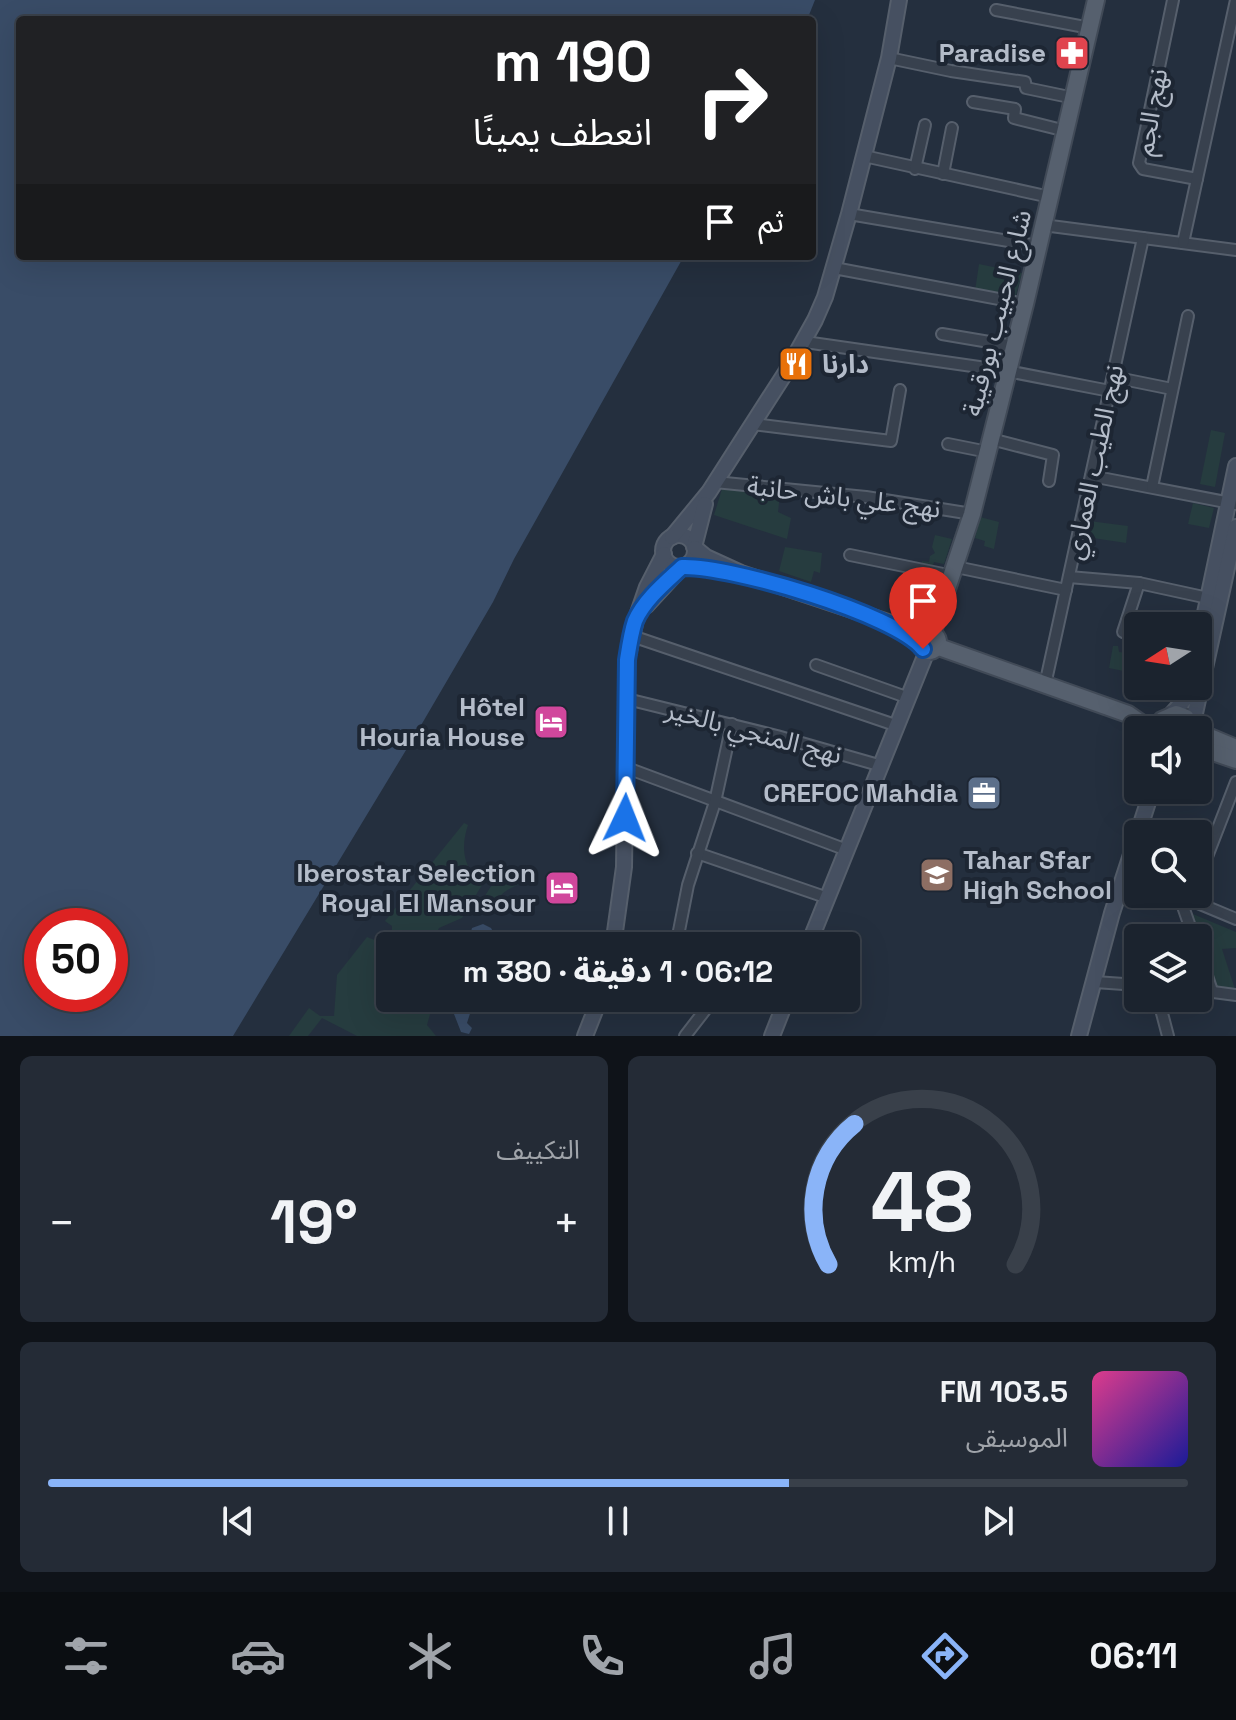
<!DOCTYPE html>
<html lang="ar">
<meta charset="utf-8">
<style>
:root{--surface:#1b232e;--page:#242b36;--text:#f1f3f6;--muted:#a0a4aa;--line:#39404a;--accent:#8ab4f8}
body{margin:0;font-family:"Space Grotesk","Noto Sans Arabic",sans-serif;background:var(--page);color:var(--text);direction:rtl;height:100vh;display:flex;flex-direction:column;font-size:30px;white-space:nowrap}
*{box-sizing:border-box;margin:0}
p{font-size:26px;color:var(--muted)}
.icon{flex:none;width:44px;height:44px;fill:none;stroke:currentColor;stroke-width:2;stroke-linecap:round;stroke-linejoin:round}
.map{position:relative;height:1036px;overflow:hidden;direction:ltr}
.panel{display:flex;flex-direction:column;gap:20px;padding:20px;background:#0f1319;flex:1}
.panel>*{flex:none}
.banner{position:absolute;left:16px;top:16px;width:800px;height:244px;border-radius:8px;box-shadow:0 8px 32px #0002,0 0 0 2px var(--line);direction:rtl;background:#202124;color:#fff;overflow:hidden}
.needle{width:52px;rotate:258deg}
.buttons{position:absolute;left:1124px;top:612px;display:grid;gap:16px}
.buttons a{display:grid;place-items:center;width:88px;height:88px;border-radius:8px;background:var(--surface);box-shadow:0 8px 32px #0002,0 0 0 2px var(--line);font-size:40px}
.speed{position:absolute;left:24px;top:908px;display:flex;gap:16px;font-size:40px;font-weight:700;text-align:center}
.speed>*{display:grid;place-content:center;width:104px;height:104px;border-radius:50%;background:var(--surface);box-shadow:0 8px 32px #0002,0 0 0 2px var(--line);line-height:1}
.speed .limit{border:12px solid #d22;background:#fff;color:#111}
.pin{position:absolute;display:grid;place-items:center;width:68px;height:68px;color:#fff;margin:-82px -34px;border-radius:50% 50% 50% 0;rotate:-45deg;box-shadow:0 0 8px #0007}
.pin .icon{rotate:45deg}
.me{position:absolute;width:88px;margin:-44px;rotate:2deg;stroke-linejoin:round;filter:drop-shadow(0 0 6px #0008)}
.turn{display:flex;align-items:center;gap:28px;height:168px;padding:0 32px;font-size:36px}
.turn .icon{width:104px;height:104px;stroke-width:2.5}
.turn b{display:block;font-size:56px;line-height:68px}
.then{display:flex;align-items:center;height:76px;padding:0 32px;background:#0003;gap:16px;font-size:30px}
.big{font-size:60px;font-weight:800;line-height:1.1}
.panel .tile{flex:1;display:flex;flex-direction:column;justify-content:center;gap:12px;min-width:0;padding:0 28px;border-radius:12px;background:var(--page)}
.panel .dial{align-items:center;gap:0}
.dial svg{height:208px;overflow:visible;fill:none;stroke:var(--line);stroke-width:7;stroke-linecap:round;text-anchor:middle}
.dial text{fill:var(--text);stroke:none}
.song{display:flex;align-items:center;gap:24px}
.cover{width:96px;height:96px;border-radius:12px;background:linear-gradient(135deg,hsl(330 70% 55%),hsl(240 70% 35%))}
.played{height:8px;border-radius:4px;background:linear-gradient(90deg,var(--accent) 65%,var(--line) 65%)}
.keys{display:flex;justify-content:space-around;direction:ltr}
.heat{display:flex;justify-content:space-between;align-items:center;font-size:44px;direction:ltr}
.panel .tiles{flex:1;display:grid;gap:20px;grid-template-columns:1fr 1fr}
.tile:last-child{grid-column:span 2}
.trip{position:absolute;left:376px;top:932px;width:484px;height:80px;border-radius:8px;background:var(--surface);box-shadow:0 8px 32px #0002,0 0 0 2px var(--line);font-weight:800;line-height:80px;text-align:center;direction:rtl}
.menu{display:flex;height:128px;justify-content:space-around;align-items:center;background:#0b0e12;color:var(--muted)}
.menu .icon{width:56px;height:56px}
.menu .selected{color:var(--accent)}
.menu b{font-size:36px;color:var(--text)}
.map>svg:first-child{display:block}
.green{fill:#263c3f}
.water{fill:#394c67;fill-rule:evenodd}
.lines{fill:none;stroke-linecap:round;stroke-linejoin:round}
.street-casing{stroke:#565f6c;stroke-width:14}
.secondary-casing{stroke:#565f6c;stroke-width:18}
.primary-casing{stroke:#414a57;stroke-width:20}
.street{stroke:#38414e;stroke-width:10}
.secondary{stroke:#465061;stroke-width:14}
.primary{stroke:#56606e;stroke-width:16}
.route-casing{stroke:#114b97;stroke-width:20}
.route{stroke:#1a73e8;stroke-width:14}
.labels{text-anchor:middle;stroke-width:8;stroke-linejoin:round;paint-order:stroke}
.poi-label{font-size:26px;font-weight:bold;fill:#b4bcc9;stroke:#1d2633;text-anchor:end}
.street-label{font-size:26px;fill:#b4bcc9;stroke:#1d2633}
</style>
<div class="map">
<svg width="1236" height="1036" viewBox="0 0 1236 1036">
<rect width="100%" height="100%" fill="#242f3e"/>
<g class="green">
<path d="M 979,264 L 1022,273 L 1015,298 L 975,291 Z"/>
<path d="M 1211,430 L 1225,433 L 1215,487 L 1200,484 Z"/>
<path d="M 722,489 L 780,494 L 778,512 L 791,518 L 787,539 L 714,515 Z"/>
<path d="M 1193,503 L 1214,508 L 1209,528 L 1188,524 Z"/>
<path d="M 980,517 L 999,522 L 994,549 L 984,546 L 985,541 L 975,538 Z"/>
<path d="M 1089,521 L 1128,526 L 1126,543 L 1086,537 Z"/>
<path d="M 935,535 L 952,539 L 944,564 L 934,562 L 933,567 L 922,565 L 922,561 L 929,562 L 930,556 L 935,553 L 932,547 Z"/>
<path d="M 785,547 L 822,553 L 820,573 L 814,571 L 811,582 L 779,571 Z"/>
<path d="M 1113,646 L 1118,646 L 1119,652 L 1138,655 L 1134,673 L 1109,668 Z"/>
<path d="M 464,823 L 468,825 C 460,849 464,868 482,885 L 462,918 L 439,928 L 431,945 L 392,932 L 392,926 L 385,921 Z"/>
<path d="M 504,866 L 517,867 L 520,884 C 505,890 496,896 494,912 L 487,903 L 479,905 Z"/>
<path d="M 1188,912 L 1236,932 L 1236,948 L 1222,949 L 1235,989 L 1212,987 Z"/>
<path d="M 367,937 L 390,946 L 390,998 L 425,998 L 432,1007 L 427,1025 L 436,1036 L 357,1036 L 322,1018 L 308,1036 L 289,1036 L 309,1008 L 320,1016 L 334,1016 L 337,975 Z"/>
</g>
<g class="water">
<path d="M 0,0 L 815,0 L 807,20 L 20,20 L 20,256 L 684,256 L 514,559 L 493,602 L 420,727 L 233,1036 L 0,1036 ZM 42,926 L 110,926 L 110,994 L 42,994 Z"/>
<path d="M 483,924 L 491,928 L 496,937 L 493,946 L 467,946 L 472,928 Z"/>
<path d="M 447,998 L 475,998 L 467,1023 L 472,1028 L 469,1034 L 461,1032 L 454,1014 L 442,1010 Z"/>
</g>
<g class="lines">
<defs>
<g id="street">
<path d="M 1173,0 L 1139,163 L 1143,169 L 1197,179"/>
<path d="M 996,10 L 1090,28"/>
<path d="M 889,58 L 951,71 L 1025,82 L 1026,88 L 1074,98"/>
<path d="M 973,102 L 1015,109 L 1014,118 L 1066,131"/>
<path d="M 864,156 L 1050,197"/>
<path d="M 915,169 L 925,125"/>
<path d="M 943,174 L 952,128"/>
<path d="M 849,214 L 1038,246"/>
<path d="M 1043,225 L 1236,250"/>
<path d="M 1183,243 L 1236,0"/>
<path d="M 834,268 L 1025,304"/>
<path d="M 942,334 L 1013,346"/>
<path d="M 805,342 L 1007,371 L 1110,391"/>
<path d="M 1113,377 L 1172,389"/>
<path d="M 753,424 L 891,441 L 900,390"/>
<path d="M 991,439 L 1053,455 L 1049,481"/>
<path d="M 948,444 L 988,452"/>
<path d="M 1091,476 L 1236,504"/>
<path d="M 715,482 L 866,497 L 972,514"/>
<path d="M 1152,487 L 1188,316"/>
<path d="M 850,555 L 953,576"/>
<path d="M 956,567 L 1066,590"/>
<path d="M 1069,577 L 1139,583 L 1208,598"/>
<path d="M 1123,632 L 1139,583"/>
<path d="M 632,636 L 898,726"/>
<path d="M 816,665 L 909,698"/>
<path d="M 1045,685 L 1143,238"/>
<path d="M 627,699 L 777,736 L 882,766"/>
<path d="M 627,768 L 847,850"/>
<path d="M 697,853 L 828,898"/>
<path d="M 1124,878 L 1138,883"/>
<path d="M 1198,880 L 1236,782"/>
<path d="M 1176,894 L 1236,919"/>
<path d="M 1179,895 L 1194,938"/>
<path d="M 676,946 L 688,885 L 715,802 L 732,724"/>
<path d="M 1198,949 L 1212,991"/>
<path d="M 1095,982 L 1138,985"/>
<path d="M 1198,990 L 1236,995"/>
<path d="M 699,998 L 709,1005"/>
<path d="M 1158,998 L 1168,1036"/>
<path d="M 685,1036 L 709,1005 L 711,998"/>
</g>
<g id="secondary">
<circle cx="679" cy="551" r="16"/>
<path d="M 672,537 L 709,492 L 786,372 L 815,320 L 825,297 L 849,214 L 889,58 L 899,0"/>
<path d="M 694,547 L 705,504"/>
<path d="M 695,548 L 706,557 L 741,573 L 924,634"/>
<path d="M 646,606 L 682,567"/>
<path d="M 1198,646 L 1236,466"/>
<path d="M 1171,715 L 1185,699 L 1189,686"/>
<path d="M 1192,727 L 1236,527"/>
<path d="M 613,946 L 624,867 L 627,660 L 636,619 L 647,587 L 664,554"/>
<path d="M 808,946 L 927,651"/>
<path d="M 585,1036 L 600,998"/>
<path d="M 772,1036 L 787,998"/>
<path d="M 1079,1036 L 1112,913 L 1152,790"/>
</g>
<g id="primary">
<circle cx="929" cy="642" r="9"/>
<path d="M 932,634 L 972,514 L 1025,304 L 1096,0"/>
<path d="M 936,646 L 1128,714 L 1151,730"/>
<path d="M 1159,730 L 1162,720 L 1176,714 L 1186,718 L 1192,730"/>
<path d="M 1198,732 L 1236,748"/>
<path d="M 1198,747 L 1236,760"/>
</g>
</defs>
<use href="#street" class="street-casing"/>
<use href="#secondary" class="secondary-casing"/>
<use href="#primary" class="primary-casing"/>
<use href="#street" class="street"/>
<use href="#secondary" class="secondary"/>
<use href="#primary" class="primary"/>
</g>
<g class="lines">
<defs>
<path id="route" d="M 625,818 L 627,660 C 629,647 631,633 635,621 C 644,600 666,582 682,567 C 728,565 896,614 923,649"/>
</defs>
<use href="#route" class="route-casing"/>
<use href="#route" class="route"/>
</g>
<defs>
<symbol id="pharmacy-square" viewBox="-11 -11 22 22"><rect x="-9" y="-9" width="18" height="18" rx="4" fill="#e0444e" stroke="#1d2633"/><path d="M-2-6h4v4h4v4h-4v4h-4v-4h-4v-4h4Z" fill="#fff"/></symbol>
<symbol id="restaurant-square" viewBox="-11 -11 22 22"><rect x="-9" y="-9" width="18" height="18" rx="4" fill="#e8710a" stroke="#1d2633"/><path d="M-5-6h1v4h1v-4h1v4h1v-4h1v5L-1.5 .5V6h-2V.5L-5-1ZM5-6V6H3V1.5H1.5Q1.5-4 5-6Z" fill="#fff"/></symbol>
<symbol id="hotel-square" viewBox="-11 -11 22 22"><rect x="-9" y="-9" width="18" height="18" rx="4" fill="#d1479c" stroke="#1d2633"/><path d="M-6-4.5h1.5V1H6V5H4.5V3h-9V5H-6ZM-4 0a1.8 1.8 0 1 1 3.6 0ZM.5 0V-2.5h3Q6-2.5 6 0Z" fill="#fff"/></symbol>
<symbol id="office-square" viewBox="-11 -11 22 22"><rect x="-9" y="-9" width="18" height="18" rx="4" fill="#5c6f8a" stroke="#1d2633"/><path d="M-6-3h4V-5.5h4V-3h4V5H-6ZM-1-4.5V-3h2v-1.5ZM-6 0V1H6V0Z" fill="#fff"/></symbol>
<symbol id="school-square" viewBox="-11 -11 22 22"><rect x="-9" y="-9" width="18" height="18" rx="4" fill="#8d6e63" stroke="#1d2633"/><path d="M0-5L7-2L0 1L-7-2ZM-4 1L0 2.5L4 1V4Q0 6-4 4Z" fill="#fff"/></symbol>
</defs>
<g fill-rule="evenodd">
<use href="#pharmacy-square" x="1052" y="33" width="40" height="40"/>
<use href="#restaurant-square" x="776" y="344" width="40" height="40"/>
<use href="#hotel-square" x="531" y="702" width="40" height="40"/>
<use href="#office-square" x="964" y="773" width="40" height="40"/>
<use href="#school-square" x="917" y="855" width="40" height="40"/>
<use href="#hotel-square" x="542" y="868" width="40" height="40"/>
</g>
<g class="labels">
<g class="poi-label">
<text x="1046" y="62">Paradise</text>
<text x="822" y="373" text-anchor="start">دارنا</text>
<text x="525" y="716">Hôtel<tspan x="525" dy="30">Houria House</tspan></text>
<text x="958" y="802">CREFOC Mahdia</text>
<text x="963" y="869" text-anchor="start">Tahar Sfar<tspan x="963" dy="30">High School</tspan></text>
<text x="536" y="882">Iberostar Selection<tspan x="536" dy="30">Royal El Mansour</tspan></text>
</g>
<g class="street-label">
<text transform="translate(1151 112) rotate(-80)" y="9">نهج الجم</text>
<text transform="translate(997 313) rotate(-76)" y="9">شارع الحبيب بورقيبة</text>
<text transform="translate(1094 462) rotate(-78)" y="9">نهج الطيب العماري</text>
<text transform="translate(844 497) rotate(7)" y="9">نهج علي باش حانبة</text>
<text transform="translate(754 732) rotate(15)" y="9">نهج المنجي بالخير</text>
</g>
</g>
</svg>
<div class="buttons">
<a><svg class="needle" viewBox="-14 -14 28 28"><path d="M0-13l5 13h-10z" fill="#e53935"/><path d="M0 13l5-13h-10z" fill="#a0a4aa"/></svg></a>
<a><svg class="icon" aria-label="sound" viewBox="0 0 24 24"><path d="M4 9h4l5-4v14l-5-4H4zM17 9q2 3 0 6"/></svg></a>
<a><svg class="icon" aria-label="search" viewBox="0 0 24 24"><circle cx="10" cy="10" r="6"/><path d="M15 15l6 6"/></svg></a>
<a><svg class="icon" aria-label="layers" viewBox="0 0 24 24"><path d="M12 4l9 5-9 5-9-5zM3 14l9 5 9-5"/></svg></a>
</div>
<div class="speed"><div class="limit">50</div></div>
<div class="pin" style="left:923px;top:649px;background:#d93025"><svg class="icon" aria-label="arrive" viewBox="0 0 24 24"><path d="M6 21V4h12l-3 4 3 4H6"/></svg></div>
<svg class="me" style="left:625px;top:818px" viewBox="-20 -20 40 40"><path d="M0-17L14 15 0 8-14 15z" fill="#1a73e8" stroke="#fff" stroke-width="4"/></svg>
<div class="trip">06:12 · 1 دقيقة · 380 m</div>
<div class="banner">
<div class="turn"><svg class="icon" aria-label="right" viewBox="0 0 24 24"><path d="M7 20v-9h11M14 6l5 5-5 5"/></svg><div><b>190 m</b>انعطف يمينًا</div></div>
<div class="then">ثم<svg class="icon" aria-label="arrive" viewBox="0 0 24 24"><path d="M6 21V4h12l-3 4 3 4H6"/></svg></div>
</div>
</div>
<section class="panel">
<div class="tiles">
<div class="tile dial"><svg viewBox="0 0 100 80">
<path d="M14 69A42 42 0 1 1 86 69"/>
<path d="M14 69A42 42 0 0 1 24 15" stroke="#8ab4f8"/>
<text x="50" y="56" font-size="32" font-weight="700">48</text>
<text x="50" y="72" font-size="11">km/h</text>
</svg></div>
<div class="tile"><p>التكييف</p>
<div class="heat"><a>−</a><b class="big">19°</b><a>+</a></div>
</div>
<div class="tile">
<div class="song"><i class="cover"></i><div><b>103.5 FM</b><p>الموسيقى</p></div></div>
<div class="played"></div>
<div class="keys"><svg class="icon" aria-label="previous" viewBox="0 0 24 24"><path d="M18 5L8 12l10 7zM5 5v14"/></svg><svg class="icon" aria-label="pause" viewBox="0 0 24 24"><path d="M8 5v14M16 5v14"/></svg><svg class="icon" aria-label="next" viewBox="0 0 24 24"><path d="M6 5l10 7-10 7zM19 5v14"/></svg></div>
</div>
</div>
</section>
<nav class="menu">
<b>06:11</b>
<svg class="icon selected" aria-label="directions" viewBox="0 0 24 24"><path d="M12 3l9 9-9 9-9-9zM9 14v-3h6M13 9l2 2-2 2"/></svg>
<svg class="icon" aria-label="music" viewBox="0 0 24 24"><path d="M9 18V5l10-2v13"/><circle cx="6" cy="18" r="3"/><circle cx="16" cy="16" r="3"/></svg>
<svg class="icon" aria-label="phone" viewBox="0 0 24 24"><path d="M5 4h4l2 5-3 2q2 4 5 5l2-3 5 2v4C11 20 4 13 5 4z"/></svg>
<svg class="icon" aria-label="climate" viewBox="0 0 24 24"><path d="M12 3v18M4 7l16 10M4 17L20 7"/></svg>
<svg class="icon" aria-label="car" viewBox="0 0 24 24"><path d="M5 17H2v-5l4-1 3-4h7l3 4 3 1v5h-3M9 17h6M6 11h13"/><circle cx="7" cy="17" r="2"/><circle cx="17" cy="17" r="2"/></svg>
<svg class="icon" aria-label="filters" viewBox="0 0 24 24"><path d="M4 7h16M4 17h16"/><circle cx="9" cy="7" r="2"/><circle cx="15" cy="17" r="2"/></svg>
</nav>
